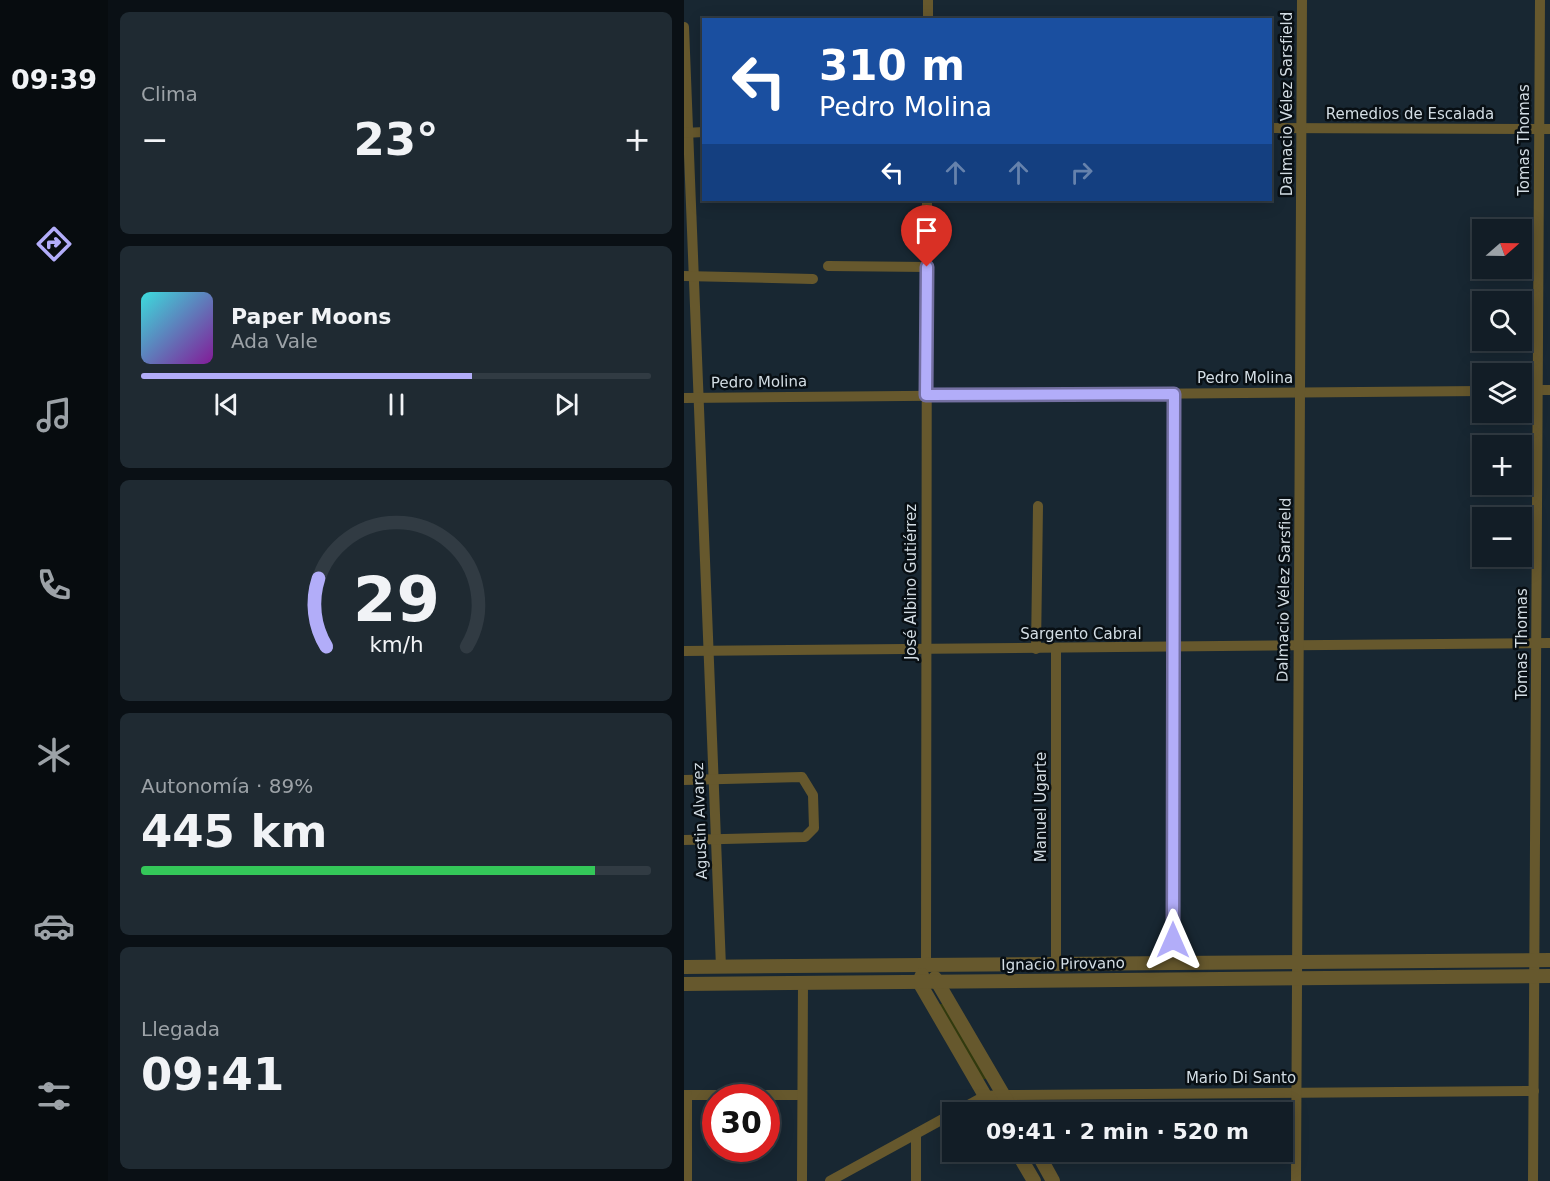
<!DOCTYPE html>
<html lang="es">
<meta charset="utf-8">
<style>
:root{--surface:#121d26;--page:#1f2a32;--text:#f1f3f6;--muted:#9ca2a7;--line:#313b43;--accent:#b2adf9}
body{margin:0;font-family:"DejaVu Sans",sans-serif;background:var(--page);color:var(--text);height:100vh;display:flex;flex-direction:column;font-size:22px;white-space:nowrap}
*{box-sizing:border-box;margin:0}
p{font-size:20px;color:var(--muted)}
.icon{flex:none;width:33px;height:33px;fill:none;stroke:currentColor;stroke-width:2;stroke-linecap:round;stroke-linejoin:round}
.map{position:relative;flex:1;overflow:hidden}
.drawer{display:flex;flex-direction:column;gap:12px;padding:12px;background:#0a1015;width:576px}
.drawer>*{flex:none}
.top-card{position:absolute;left:18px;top:18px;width:570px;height:183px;border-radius:0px;box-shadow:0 3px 15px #0003,0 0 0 2px var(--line);background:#1a4fa0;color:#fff;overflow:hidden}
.needle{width:39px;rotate:70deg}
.tools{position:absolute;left:788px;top:219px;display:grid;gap:12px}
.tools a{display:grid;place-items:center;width:60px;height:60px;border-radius:0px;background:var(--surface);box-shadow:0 3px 15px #0003,0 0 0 2px var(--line);font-size:30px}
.speed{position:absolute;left:18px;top:1084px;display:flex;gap:12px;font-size:30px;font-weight:700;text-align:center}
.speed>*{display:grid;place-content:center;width:78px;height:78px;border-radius:50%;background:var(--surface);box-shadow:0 3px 15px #0003,0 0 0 2px var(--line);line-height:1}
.speed .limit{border:9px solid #d22;background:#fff;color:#111}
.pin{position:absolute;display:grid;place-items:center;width:51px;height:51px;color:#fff;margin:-62px -26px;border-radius:50% 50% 50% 0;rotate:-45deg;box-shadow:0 0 6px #0007}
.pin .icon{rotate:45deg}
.me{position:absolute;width:66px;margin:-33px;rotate:0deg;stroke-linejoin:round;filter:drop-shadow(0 0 4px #0008)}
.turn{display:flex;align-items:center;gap:21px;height:126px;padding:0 18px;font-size:27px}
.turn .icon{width:78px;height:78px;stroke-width:2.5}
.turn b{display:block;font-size:42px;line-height:51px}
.lanes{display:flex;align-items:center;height:57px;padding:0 18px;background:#0003;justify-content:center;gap:30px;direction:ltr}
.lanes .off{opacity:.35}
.big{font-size:45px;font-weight:700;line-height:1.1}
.drawer .card{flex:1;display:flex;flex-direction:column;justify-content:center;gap:9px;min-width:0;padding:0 21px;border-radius:9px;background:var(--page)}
.drawer .dial{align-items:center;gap:0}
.dial svg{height:156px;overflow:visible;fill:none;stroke:var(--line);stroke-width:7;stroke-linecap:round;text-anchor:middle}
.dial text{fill:var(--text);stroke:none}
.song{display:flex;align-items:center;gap:18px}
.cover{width:72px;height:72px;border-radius:9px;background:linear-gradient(135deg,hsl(180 70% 55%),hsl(290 70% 35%))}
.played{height:6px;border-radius:3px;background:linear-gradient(90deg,var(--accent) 65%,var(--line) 65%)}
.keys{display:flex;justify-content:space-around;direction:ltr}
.heat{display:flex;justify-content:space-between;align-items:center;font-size:33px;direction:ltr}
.charge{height:9px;border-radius:4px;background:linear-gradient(90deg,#34c759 89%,var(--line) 0)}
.trip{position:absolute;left:258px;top:1102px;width:351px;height:60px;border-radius:0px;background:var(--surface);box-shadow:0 3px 15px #0003,0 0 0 2px var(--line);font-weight:700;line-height:60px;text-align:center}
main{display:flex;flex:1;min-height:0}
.tabs{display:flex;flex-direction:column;width:108px;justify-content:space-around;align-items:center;background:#070c0f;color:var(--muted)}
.tabs .icon{width:42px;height:42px}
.tabs .current{color:var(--accent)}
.tabs b{font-size:27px;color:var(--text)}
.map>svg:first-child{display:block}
.green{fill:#313a0e}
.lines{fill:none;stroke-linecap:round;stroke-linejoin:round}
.minor{stroke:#66582d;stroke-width:10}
.tertiary{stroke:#66582d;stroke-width:14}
.route-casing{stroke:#7470a2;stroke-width:15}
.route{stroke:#b2adf9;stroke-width:10}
.labels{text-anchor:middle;stroke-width:5;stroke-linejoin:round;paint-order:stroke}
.street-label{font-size:15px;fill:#d3dde4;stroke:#080f14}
</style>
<main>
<nav class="tabs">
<b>09:39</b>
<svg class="icon current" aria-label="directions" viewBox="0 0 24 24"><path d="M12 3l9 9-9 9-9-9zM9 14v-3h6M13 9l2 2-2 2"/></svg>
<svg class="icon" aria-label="music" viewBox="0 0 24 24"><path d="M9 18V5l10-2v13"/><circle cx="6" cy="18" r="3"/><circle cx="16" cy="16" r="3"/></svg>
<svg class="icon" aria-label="phone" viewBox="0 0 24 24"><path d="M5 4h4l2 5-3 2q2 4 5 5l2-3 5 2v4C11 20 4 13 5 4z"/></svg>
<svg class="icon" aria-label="climate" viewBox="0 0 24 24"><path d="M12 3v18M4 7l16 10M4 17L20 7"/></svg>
<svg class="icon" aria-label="car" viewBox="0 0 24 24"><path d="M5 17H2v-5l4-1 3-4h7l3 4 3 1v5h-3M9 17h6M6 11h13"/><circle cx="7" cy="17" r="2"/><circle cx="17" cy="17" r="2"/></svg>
<svg class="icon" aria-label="filters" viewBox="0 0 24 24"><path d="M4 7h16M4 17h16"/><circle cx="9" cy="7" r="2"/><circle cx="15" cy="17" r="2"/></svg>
</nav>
<section class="drawer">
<div class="card"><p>Clima</p>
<div class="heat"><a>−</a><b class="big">23°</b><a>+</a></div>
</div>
<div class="card">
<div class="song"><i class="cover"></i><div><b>Paper Moons</b><p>Ada Vale</p></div></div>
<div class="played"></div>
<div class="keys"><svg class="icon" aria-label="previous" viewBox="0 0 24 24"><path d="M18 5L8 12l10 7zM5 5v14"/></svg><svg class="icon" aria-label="pause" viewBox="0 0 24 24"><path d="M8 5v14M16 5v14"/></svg><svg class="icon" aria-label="next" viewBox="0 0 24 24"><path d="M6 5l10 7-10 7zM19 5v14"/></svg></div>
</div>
<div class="card dial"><svg viewBox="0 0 100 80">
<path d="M14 69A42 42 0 1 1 86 69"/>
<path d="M14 69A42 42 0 0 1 10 34" stroke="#b2adf9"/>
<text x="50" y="56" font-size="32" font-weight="700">29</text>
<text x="50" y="72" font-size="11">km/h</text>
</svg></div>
<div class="card"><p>Autonomía · 89%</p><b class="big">445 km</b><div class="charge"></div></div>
<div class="card"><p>Llegada</p><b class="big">09:41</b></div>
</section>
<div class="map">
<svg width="866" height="1181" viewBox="0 0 866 1181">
<rect width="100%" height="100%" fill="#182732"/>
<path class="green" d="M 254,1004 L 259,1004 L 303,1079 L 298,1079 Z"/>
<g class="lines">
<g class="minor">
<path d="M 244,0 L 244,20"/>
<path d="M 0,27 L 37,967"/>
<path d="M 586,128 L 866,129"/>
<path d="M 0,133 L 20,132"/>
<path d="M 144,266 L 243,267"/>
<path d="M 0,276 L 129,279"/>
<path d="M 837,390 L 866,390"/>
<path d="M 0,398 L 798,391"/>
<path d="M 352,649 L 354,506"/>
<path d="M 0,651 L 866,643"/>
<path d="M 0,780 L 118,777 L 129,795 L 130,828 L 121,837 L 0,840"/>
<path d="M 489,963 L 490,394"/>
<path d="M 372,964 L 372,649"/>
<path d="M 242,965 L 243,200"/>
<path d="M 0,1095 L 118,1095"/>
<path d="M 3,1095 L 3,1181"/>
<path d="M 270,1113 L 301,1096 L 319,1095 L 850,1091"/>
<path d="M 118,1181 L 119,983"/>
<path d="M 146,1181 L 268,1114"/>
<path d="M 232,1181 L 232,1134"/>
<path d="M 612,1181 L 618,0"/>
<path d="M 849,1181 L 856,0"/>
</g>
<g class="tertiary">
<path d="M 0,967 L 866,960"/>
<path d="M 238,975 L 235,982 L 311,1113"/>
<path d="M 251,978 L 330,1113"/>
<path d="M 0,984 L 866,976"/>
<path d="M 333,1152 L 350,1181"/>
<path d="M 353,1152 L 369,1181"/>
</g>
</g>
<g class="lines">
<defs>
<path id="route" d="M 243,267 L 242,395 L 490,394 L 489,940"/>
</defs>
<use href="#route" class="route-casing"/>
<use href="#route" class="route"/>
</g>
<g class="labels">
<g class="street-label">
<text transform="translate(603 104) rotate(-90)" y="5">Dalmacio Vélez Sarsfield</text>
<text x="726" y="119">Remedios de Escalada</text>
<text transform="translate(840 140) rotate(-90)" y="5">Tomas Thomas</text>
<text x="561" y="383">Pedro Molina</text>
<text transform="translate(75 382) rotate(-1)" y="5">Pedro Molina</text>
<text transform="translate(227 582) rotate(-90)" y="5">José Albino Gutiérrez</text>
<text transform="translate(600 590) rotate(-89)" y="5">Dalmacio Vélez Sarsfield</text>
<text x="397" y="639">Sargento Cabral</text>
<text transform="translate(838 644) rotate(-90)" y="5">Tomas Thomas</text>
<text transform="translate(357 807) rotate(-90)" y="5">Manuel Ugarte</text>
<text transform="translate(16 821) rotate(-92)" y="5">Agustin Alvarez</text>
<text transform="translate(379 964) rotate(-1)" y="5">Ignacio Pirovano</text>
<text x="557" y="1083">Mario Di Santo</text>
</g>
</g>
</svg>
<div class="tools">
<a><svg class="needle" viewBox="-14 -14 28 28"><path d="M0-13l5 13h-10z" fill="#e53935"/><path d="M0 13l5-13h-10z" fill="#9ca2a7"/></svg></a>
<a><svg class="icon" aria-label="search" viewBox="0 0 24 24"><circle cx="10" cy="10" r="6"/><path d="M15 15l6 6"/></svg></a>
<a><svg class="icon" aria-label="layers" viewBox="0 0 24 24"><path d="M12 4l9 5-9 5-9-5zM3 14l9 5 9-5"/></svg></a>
<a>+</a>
<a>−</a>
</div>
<div class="speed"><div class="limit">30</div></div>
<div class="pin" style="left:243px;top:267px;background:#d93025"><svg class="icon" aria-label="arrive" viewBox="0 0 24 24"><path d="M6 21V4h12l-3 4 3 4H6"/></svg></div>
<svg class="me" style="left:489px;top:940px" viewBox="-20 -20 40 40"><path d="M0-17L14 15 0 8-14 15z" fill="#b2adf9" stroke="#fff" stroke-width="4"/></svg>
<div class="trip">09:41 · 2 min · 520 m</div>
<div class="top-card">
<div class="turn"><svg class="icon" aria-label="left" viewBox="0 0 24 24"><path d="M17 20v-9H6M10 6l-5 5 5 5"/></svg><div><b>310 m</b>Pedro Molina</div></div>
<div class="lanes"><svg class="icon" aria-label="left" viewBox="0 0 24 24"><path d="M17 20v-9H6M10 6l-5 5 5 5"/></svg><svg class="icon off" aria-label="ahead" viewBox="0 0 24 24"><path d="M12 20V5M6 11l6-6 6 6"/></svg><svg class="icon off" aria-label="ahead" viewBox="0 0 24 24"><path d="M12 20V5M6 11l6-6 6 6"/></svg><svg class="icon off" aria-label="right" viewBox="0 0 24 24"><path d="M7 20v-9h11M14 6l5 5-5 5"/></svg></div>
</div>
</div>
</main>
